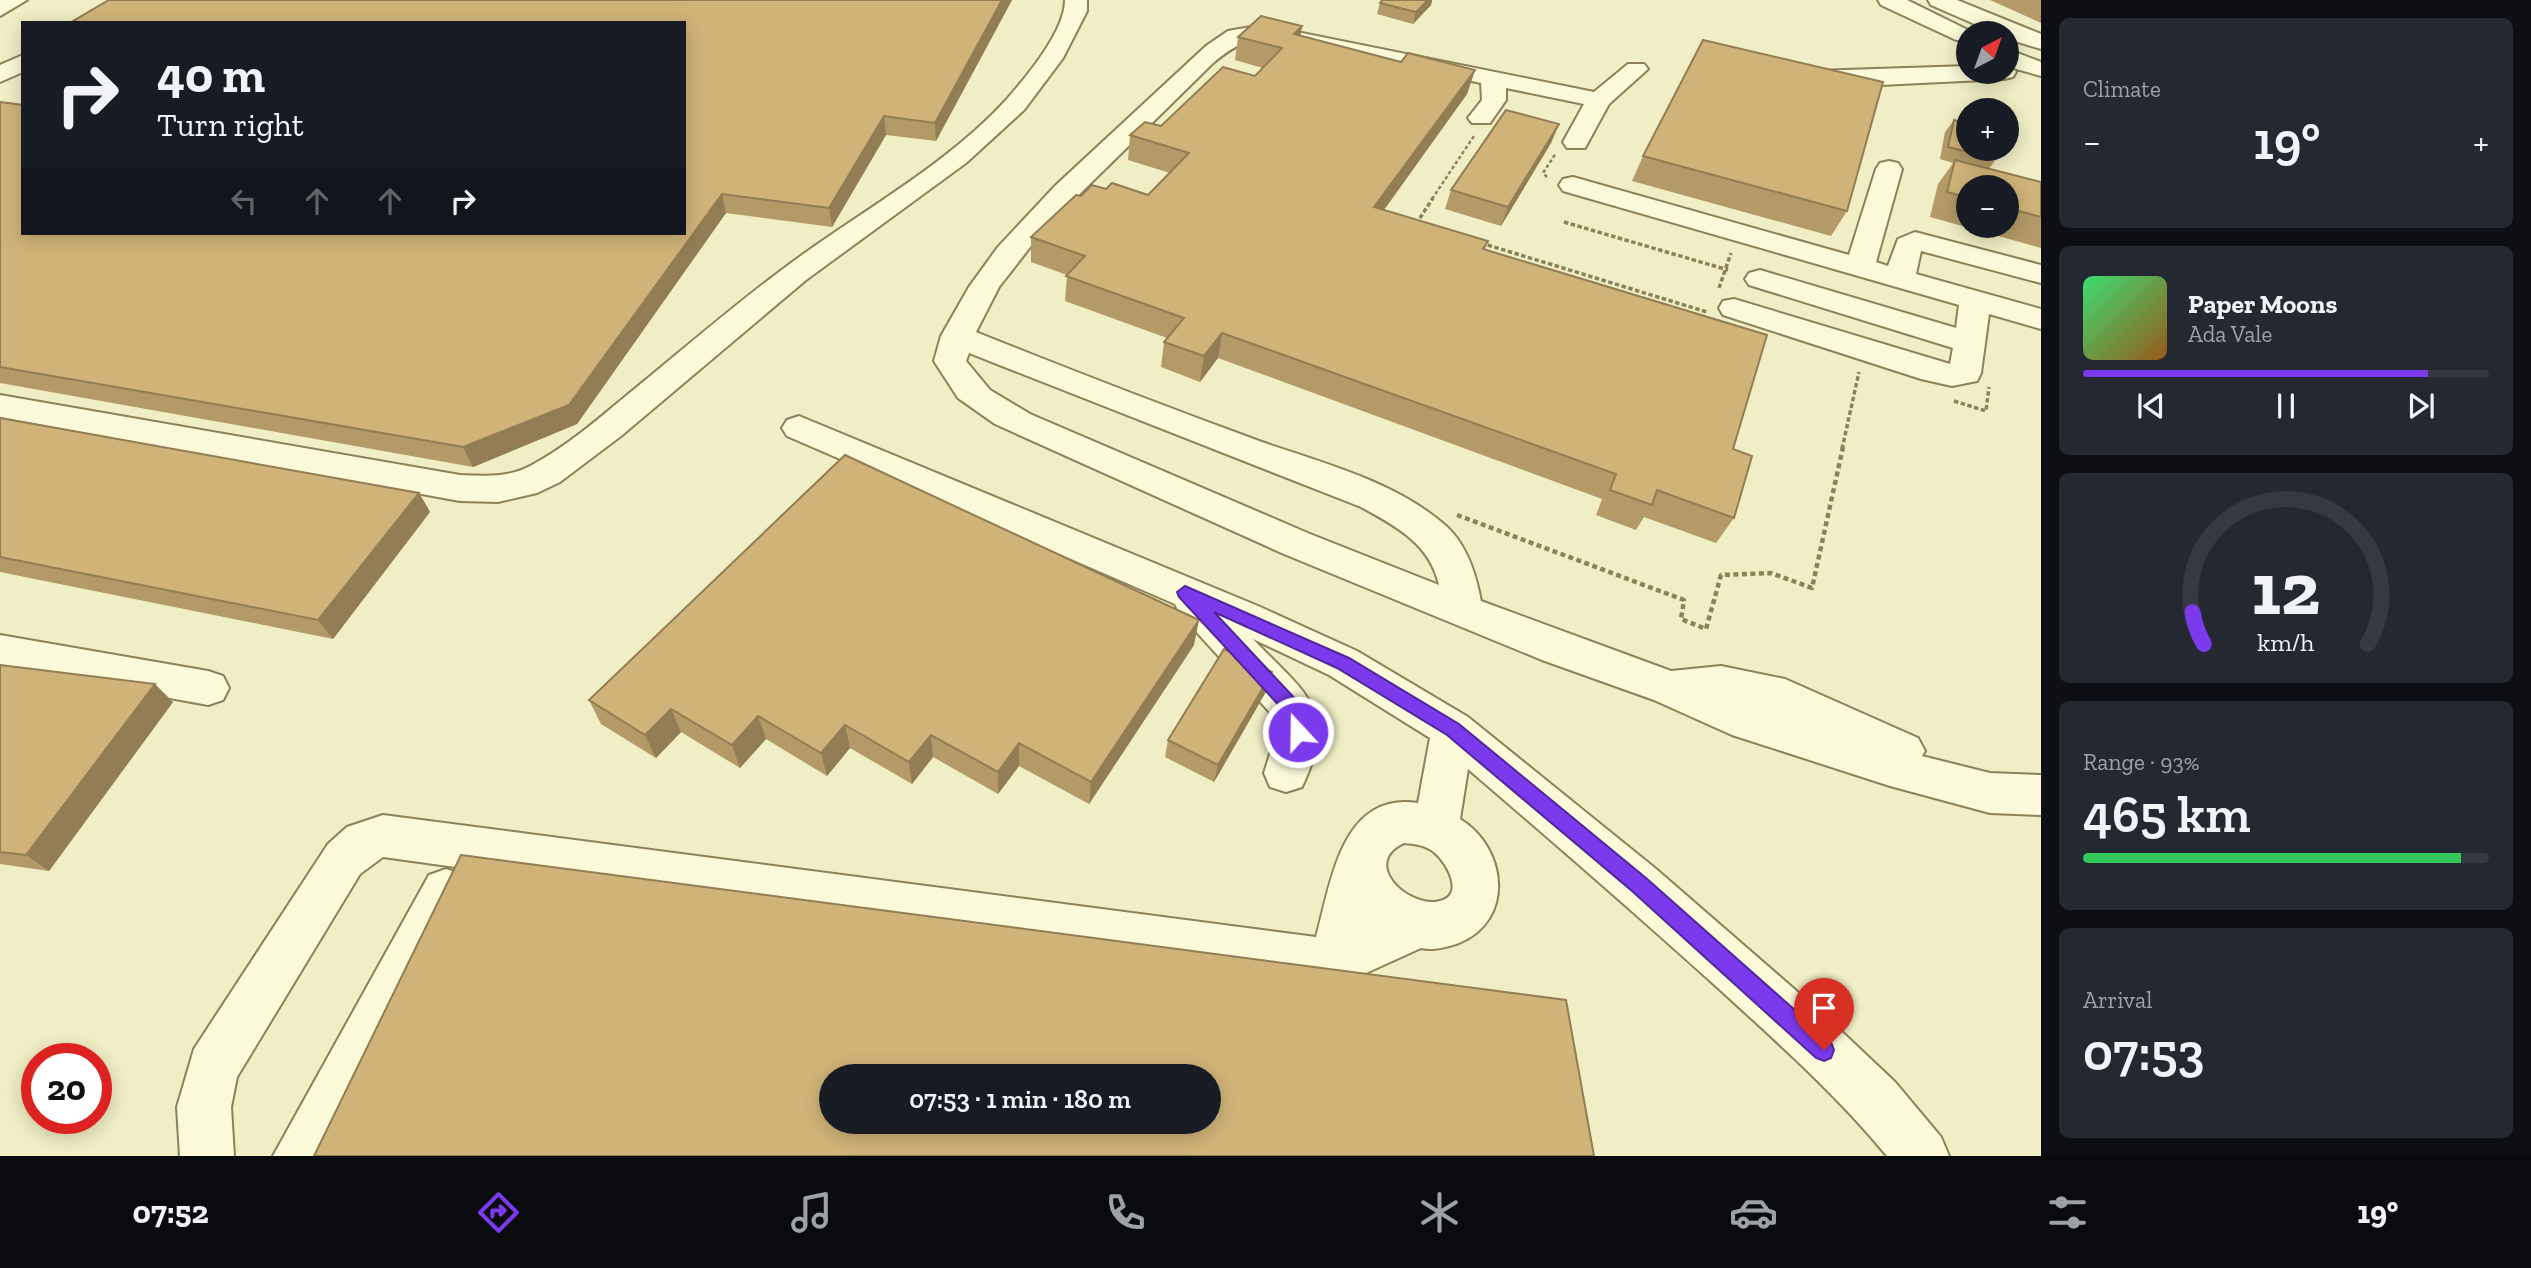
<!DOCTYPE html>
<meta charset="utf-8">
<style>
:root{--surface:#171b24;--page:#242831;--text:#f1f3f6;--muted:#9ea1a6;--line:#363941;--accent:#7c3aed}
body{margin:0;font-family:"Zilla Slab",serif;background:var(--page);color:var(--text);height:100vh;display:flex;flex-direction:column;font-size:26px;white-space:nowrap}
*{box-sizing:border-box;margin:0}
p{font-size:23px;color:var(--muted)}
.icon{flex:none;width:38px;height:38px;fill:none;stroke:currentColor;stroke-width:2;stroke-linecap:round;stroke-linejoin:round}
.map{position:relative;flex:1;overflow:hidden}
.panel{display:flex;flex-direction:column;gap:18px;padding:18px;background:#0d0f14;width:490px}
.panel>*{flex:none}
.guide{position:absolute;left:21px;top:21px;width:665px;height:214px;border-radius:0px;box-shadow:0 4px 18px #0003;background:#171b24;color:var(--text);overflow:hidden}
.needle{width:46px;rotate:41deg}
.controls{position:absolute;left:1956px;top:21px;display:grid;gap:14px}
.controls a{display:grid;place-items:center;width:63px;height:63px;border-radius:50%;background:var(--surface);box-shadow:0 4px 18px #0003;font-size:35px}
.speed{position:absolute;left:21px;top:1043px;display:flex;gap:14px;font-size:35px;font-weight:700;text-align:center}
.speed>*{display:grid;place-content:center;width:91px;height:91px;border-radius:50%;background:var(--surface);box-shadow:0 4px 18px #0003;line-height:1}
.speed .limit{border:10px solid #d22;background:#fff;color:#111}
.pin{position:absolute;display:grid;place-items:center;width:60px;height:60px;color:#fff;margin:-72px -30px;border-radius:50% 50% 50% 0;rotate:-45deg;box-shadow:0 0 7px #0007}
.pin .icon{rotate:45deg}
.me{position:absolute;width:77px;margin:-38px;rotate:339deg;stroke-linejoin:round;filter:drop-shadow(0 0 5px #0008)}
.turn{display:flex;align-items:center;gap:24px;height:147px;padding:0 21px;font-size:32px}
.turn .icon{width:91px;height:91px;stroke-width:2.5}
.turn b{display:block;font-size:49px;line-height:60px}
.lanes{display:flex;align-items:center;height:66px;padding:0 21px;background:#0003;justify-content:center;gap:35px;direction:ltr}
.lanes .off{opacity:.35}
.big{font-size:52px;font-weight:600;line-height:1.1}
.panel .widget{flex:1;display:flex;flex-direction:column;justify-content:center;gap:10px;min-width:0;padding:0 24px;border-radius:10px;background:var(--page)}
.panel .dial{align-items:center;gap:0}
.dial svg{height:182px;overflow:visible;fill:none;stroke:var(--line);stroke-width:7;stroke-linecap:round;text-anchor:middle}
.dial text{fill:var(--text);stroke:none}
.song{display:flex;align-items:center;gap:21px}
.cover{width:84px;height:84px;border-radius:10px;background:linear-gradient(135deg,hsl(140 70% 55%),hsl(30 70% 35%))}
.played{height:7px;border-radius:4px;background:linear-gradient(90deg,var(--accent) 85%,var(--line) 85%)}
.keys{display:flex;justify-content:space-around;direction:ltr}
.heat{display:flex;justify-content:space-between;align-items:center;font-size:38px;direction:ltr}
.charge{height:10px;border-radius:5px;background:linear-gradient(90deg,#34c759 93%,var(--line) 0)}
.trip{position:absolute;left:819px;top:1064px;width:402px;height:70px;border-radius:35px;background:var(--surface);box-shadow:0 4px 18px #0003;font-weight:600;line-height:70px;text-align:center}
.dock{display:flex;height:112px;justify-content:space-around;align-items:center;background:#090b0e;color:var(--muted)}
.dock .icon{width:49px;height:49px}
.dock .selected{color:var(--accent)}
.dock b{font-size:32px;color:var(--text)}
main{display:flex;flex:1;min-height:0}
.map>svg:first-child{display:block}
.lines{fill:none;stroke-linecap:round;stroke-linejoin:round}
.minor-casing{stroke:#8c8159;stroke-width:4}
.path-far2{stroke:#8c8159;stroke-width:2.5;stroke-dasharray:3.5 2.5;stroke-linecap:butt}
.path-far1{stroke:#8c8159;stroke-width:3.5;stroke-dasharray:4.5 2.5;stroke-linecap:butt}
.path{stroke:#8c8159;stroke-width:4.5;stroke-dasharray:5 3.5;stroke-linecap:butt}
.minor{fill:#faf9d8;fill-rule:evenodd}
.wall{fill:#b39a67;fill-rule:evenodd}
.shaded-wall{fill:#927d54}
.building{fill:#d0b378;stroke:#927d54;stroke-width:2;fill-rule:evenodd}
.route{fill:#7c3aed;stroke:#51269a;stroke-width:2}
</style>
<main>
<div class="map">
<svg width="2041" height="1156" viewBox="0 0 2041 1156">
<rect width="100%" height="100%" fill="#f0eec4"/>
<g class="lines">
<defs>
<g id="minor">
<path d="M 0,0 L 27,0 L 0,16 Z"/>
<path d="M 1065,0 L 1087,0 L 1087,11 L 1063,58 L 1024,110 L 966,163 L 806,280 L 621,436 L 560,482 L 537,493 L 498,502 L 460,501 L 0,417 L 0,395 L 460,475 C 486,476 509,478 532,465 C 566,447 597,420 626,396 C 678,354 729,309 783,269 C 857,213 944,168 1007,99 C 1027,76 1065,31 1065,0 Z"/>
<path d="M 1878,0 L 1907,0 L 1974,33 L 1969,33 L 1969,41 L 1956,40 L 1881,5 Z"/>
<path d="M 1928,0 L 1957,0 L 2041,34 L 2041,49 L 2008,39 L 2007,33 L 1995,33 L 1931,5 Z"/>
<path d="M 1262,25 L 1594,92 L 1628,64 L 1644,64 L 1648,69 L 1609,104 L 1585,148 L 1567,148 L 1563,142 L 1584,104 L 1506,88 L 1506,100 L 1490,123 L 1472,123 L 1468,118 L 1482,100 L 1481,83 L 1290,43 C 1253,38 1241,39 1212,64 L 1045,228 L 999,287 L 976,332 C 1070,370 1164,406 1259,441 C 1322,463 1395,481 1446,526 C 1467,545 1476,574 1481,601 L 1671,671 L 1721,666 L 1785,679 L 1918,738 L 1925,751 L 1922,756 L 1990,773 L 2041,775 L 2041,815 L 1990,813 L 1890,786 L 1732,735 L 1654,700 L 1542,660 L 1284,554 L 995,424 L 958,398 L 934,361 L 941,336 L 969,287 L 998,247 L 1055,186 L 1206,46 L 1228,31 ZM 969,353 L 1361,507 C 1396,526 1430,544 1439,585 L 1310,534 L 1030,414 L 990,390 L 966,361 Z"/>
<path d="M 2007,49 L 2041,62 L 2041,76 L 2013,68 L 2016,72 L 2013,77 L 2004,79 L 1860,86 L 1804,83 L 1801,78 L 1804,73 L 1813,71 L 1969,66 L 1969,72 L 2007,72 L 2007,66 L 2010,66 L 2007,65 Z"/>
<path d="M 23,55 L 23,72 L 0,82 L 0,65 Z"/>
<path d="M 1889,161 L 1898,163 L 1902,169 L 1876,262 L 1888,266 L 1898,239 L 1915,232 L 2041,265 L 2041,283 L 1921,251 L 1916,274 L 2041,309 L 2041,329 L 1989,314 L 1981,373 L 1977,381 L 1952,386 L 1921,379 L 1723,315 L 1719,308 L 1723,301 L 1734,299 L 1950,364 L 1953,348 L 1749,285 L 1745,279 L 1749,273 L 1760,270 L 1956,328 L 1959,305 L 1563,191 L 1559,185 L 1563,179 L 1573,177 L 1849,255 L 1876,169 L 1880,163 Z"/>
<path d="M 799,416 L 1258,606 L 1357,651 L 1468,717 L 1656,869 L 1824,1015 L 1895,1082 L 1941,1137 L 1949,1156 L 1887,1156 C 1836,1094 1776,1041 1717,987 C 1635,913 1552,841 1468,769 L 1460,819 C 1507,848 1515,920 1459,943 C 1447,947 1433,951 1421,948 L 1333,988 L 383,857 L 360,874 L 237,1077 L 231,1107 L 234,1156 L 180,1156 L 177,1107 L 194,1049 L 328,844 L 347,827 L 383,815 L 1316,937 C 1331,884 1341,791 1418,803 L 1430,738 L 1329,675 L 1253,639 C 1304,693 1339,708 1302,787 L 1286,792 L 1270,787 L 1264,773 L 1277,732 L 1275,718 L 1180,614 L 1175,604 L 787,436 L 782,428 L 787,420 ZM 1404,843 C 1415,844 1426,845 1435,853 C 1447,863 1465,895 1440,901 C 1408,909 1360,863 1404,843 Z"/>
<path d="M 0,635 L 208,671 L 223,676 L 229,688 L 223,700 L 208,705 L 0,667 Z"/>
<path d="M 446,869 L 463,875 L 470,891 L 330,1156 L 273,1156 L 429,875 Z"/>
</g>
</defs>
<use href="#minor" class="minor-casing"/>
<g class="path-far2">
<path d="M 1547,177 L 1543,173 L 1556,153"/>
<path d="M 1432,199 L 1474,136"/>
</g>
<g class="path-far1">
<path d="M 1564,222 L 1728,270"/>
<path d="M 1416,224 L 1433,198"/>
<path d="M 1481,243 L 1707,312"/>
<path d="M 1719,288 L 1731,253"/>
<path d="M 1954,401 L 1986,411 L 1989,387"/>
<path d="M 1842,449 L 1859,372"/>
</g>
<path class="path" d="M 1457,515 L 1684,600 L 1681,619 L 1706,629 L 1721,575 L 1771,573 L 1812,588 L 1843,447"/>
<use href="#minor" class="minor"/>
</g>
<g class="wall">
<path d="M 109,0 L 1012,0 L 936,141 L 886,135 L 832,227 L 726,213 L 577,424 L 473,467 L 0,383 L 0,102 L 684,233 L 684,23 L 74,23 L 73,21 Z"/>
<path d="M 1382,0 L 1432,0 L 1431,5 L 1413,24 L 1377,14 L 1380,3 Z"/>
<path d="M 1990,0 L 2041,0 L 2041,23 Z"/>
<path d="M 1302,26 L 1300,36 L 1401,62 L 1475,70 L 1467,94 L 1384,210 L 1488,241 L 1485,249 L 1733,449 L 1734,518 L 1716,543 L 1644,517 L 1636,530 L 1596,515 L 1602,499 L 1218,358 L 1200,382 L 1161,367 L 1164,342 L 1167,338 L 1065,301 L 1067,275 L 1031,262 L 1031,237 L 1081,196 L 1106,189 L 1148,195 L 1170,173 L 1128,160 L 1130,135 L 1161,126 L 1255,76 L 1263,68 L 1235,60 L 1238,37 Z"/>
<path d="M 1954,120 L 1996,159 L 1989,169 L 2041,182 L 2041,248 L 1930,217 L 1938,184 L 1953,163 L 1940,159 L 1945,132 ZM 1969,187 L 2007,187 L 2007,226 L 1969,226 Z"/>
<path d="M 1559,124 L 1551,143 L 1501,226 L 1445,209 L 1451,190 Z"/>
<path d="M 1643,156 L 1847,211 L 1831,236 L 1632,181 Z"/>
<path d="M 0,418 L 419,493 L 430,512 L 333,639 L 0,572 Z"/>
<path d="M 1194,645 L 1089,804 L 1019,766 L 998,794 L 933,757 L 912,784 L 850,748 L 827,776 L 766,739 L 740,768 L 681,732 L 656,758 L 601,724 L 589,700 Z"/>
<path d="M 0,665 L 173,702 L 49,871 L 0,864 Z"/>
<path d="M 1267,690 L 1214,782 L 1165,757 L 1168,740 Z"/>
</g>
<g class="shaded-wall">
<path d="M 1002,0 L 1012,0 L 936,141 L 935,123 Z"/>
<path d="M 1428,0 L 1432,0 L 1431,5 L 1413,24 L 1416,12 Z"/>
<path d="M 1302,26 L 1298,49 L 1294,34 Z"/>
<path d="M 1475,70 L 1467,94 L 1368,232 L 1374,207 Z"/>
<path d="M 884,116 L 886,135 L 832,227 L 829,208 Z"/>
<path d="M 1559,124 L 1551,143 L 1501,226 L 1508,207 Z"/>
<path d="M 722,194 L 726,213 L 577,424 L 473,467 L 463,447 Z"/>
<path d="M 1222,333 L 1218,358 L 1200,382 L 1204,356 Z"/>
<path d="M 419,493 L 430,512 L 333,639 L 318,620 Z"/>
<path d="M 1199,620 L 1194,645 L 1089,804 L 1091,782 Z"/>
<path d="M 1272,672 L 1267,690 L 1214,782 L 1218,765 Z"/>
<path d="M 155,684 L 173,702 L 49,871 L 26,855 Z"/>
<path d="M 671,709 L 681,732 L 656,758 L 645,735 Z"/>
<path d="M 758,716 L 766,739 L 740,768 L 732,745 Z"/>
<path d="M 845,725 L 850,748 L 827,776 L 821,753 Z"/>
<path d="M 931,735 L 933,757 L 912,784 L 909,762 Z"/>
<path d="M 1019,743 L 1019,766 L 998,794 L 998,772 Z"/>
</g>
<g class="building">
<path d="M 109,0 L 1002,0 L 935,123 L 884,116 L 829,208 L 722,194 L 569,405 L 463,447 L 0,367 L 0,102 L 23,105 L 23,233 L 684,233 L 684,23 L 85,23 L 73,21 Z"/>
<path d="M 1382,0 L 1428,0 L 1416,12 L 1380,3 Z"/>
<path d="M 1261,16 L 1302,26 L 1294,34 L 1401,62 L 1408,53 L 1475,70 L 1374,207 L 1488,241 L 1483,249 L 1767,335 L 1733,449 L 1752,456 L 1734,518 L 1657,490 L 1652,505 L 1610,490 L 1616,474 L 1222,333 L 1204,356 L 1164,342 L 1184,318 L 1066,276 L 1085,256 L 1031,237 L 1076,195 L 1081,196 L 1092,185 L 1106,189 L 1112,183 L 1148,195 L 1189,153 L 1130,135 L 1145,122 L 1161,126 L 1223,67 L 1255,76 L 1282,48 L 1238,37 Z"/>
<path d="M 1703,40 L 1883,82 L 1847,211 L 1643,156 Z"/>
<path d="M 1506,110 L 1559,124 L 1508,207 L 1451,190 Z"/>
<path d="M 1954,120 L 1969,123 L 1969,149 L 1998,149 L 1996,159 L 1948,147 Z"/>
<path d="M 1955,160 L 2041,182 L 2041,217 L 2007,208 L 2007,187 L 1969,187 L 1969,198 L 1947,192 Z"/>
<path d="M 0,418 L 419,493 L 318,620 L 0,557 Z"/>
<path d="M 845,455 L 1199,620 L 1091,782 L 1019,743 L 998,772 L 931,735 L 909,762 L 845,725 L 821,753 L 758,716 L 732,745 L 671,709 L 645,735 L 589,700 Z"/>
<path d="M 1224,649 L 1272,672 L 1218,765 L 1168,740 Z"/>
<path d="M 0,665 L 155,684 L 26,855 L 0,852 Z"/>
<path d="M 461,855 L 1566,1000 L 1594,1156 L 314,1156 ZM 831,1076 L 1209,1076 L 1209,1122 L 831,1122 Z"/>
</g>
<path class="route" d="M 1185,586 L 1349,658 L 1459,724 L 1646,878 L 1831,1042 L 1834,1050 L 1831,1058 L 1824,1061 L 1816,1058 L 1632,891 L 1447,735 L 1337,668 L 1214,612 L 1301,705 L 1307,732 L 1298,739 L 1292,737 L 1286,713 L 1179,597 L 1177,592 Z"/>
</svg>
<div class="controls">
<a><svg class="needle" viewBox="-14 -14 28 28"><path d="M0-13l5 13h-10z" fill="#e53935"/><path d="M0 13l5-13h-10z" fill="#9ea1a6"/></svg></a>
<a>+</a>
<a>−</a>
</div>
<div class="speed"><div class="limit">20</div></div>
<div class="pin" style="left:1824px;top:1050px;background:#d93025"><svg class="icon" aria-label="arrive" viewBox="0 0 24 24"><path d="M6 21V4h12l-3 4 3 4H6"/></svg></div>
<svg class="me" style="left:1298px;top:732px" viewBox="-20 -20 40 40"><circle r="17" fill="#7c3aed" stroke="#fff" stroke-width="3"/><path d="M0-11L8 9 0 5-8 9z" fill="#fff"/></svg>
<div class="trip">07:53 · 1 min · 180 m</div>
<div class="guide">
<div class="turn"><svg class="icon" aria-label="right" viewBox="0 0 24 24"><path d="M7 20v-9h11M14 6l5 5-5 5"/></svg><div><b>40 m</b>Turn right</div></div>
<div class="lanes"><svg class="icon off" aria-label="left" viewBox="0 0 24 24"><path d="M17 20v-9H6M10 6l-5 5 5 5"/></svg><svg class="icon off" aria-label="ahead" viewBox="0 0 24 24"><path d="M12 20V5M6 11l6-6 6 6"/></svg><svg class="icon off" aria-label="ahead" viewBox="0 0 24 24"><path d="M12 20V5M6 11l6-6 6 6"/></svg><svg class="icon" aria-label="right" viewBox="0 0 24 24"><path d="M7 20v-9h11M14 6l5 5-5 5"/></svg></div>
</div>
</div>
<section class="panel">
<div class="widget"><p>Climate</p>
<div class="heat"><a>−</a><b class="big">19°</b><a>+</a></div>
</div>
<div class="widget">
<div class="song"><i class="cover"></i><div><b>Paper Moons</b><p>Ada Vale</p></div></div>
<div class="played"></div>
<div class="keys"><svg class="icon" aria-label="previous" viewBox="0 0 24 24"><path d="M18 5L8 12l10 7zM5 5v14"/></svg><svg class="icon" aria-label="pause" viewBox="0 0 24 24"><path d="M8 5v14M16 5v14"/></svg><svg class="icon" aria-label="next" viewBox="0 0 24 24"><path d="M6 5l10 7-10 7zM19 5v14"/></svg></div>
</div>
<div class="widget dial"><svg viewBox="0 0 100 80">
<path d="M14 69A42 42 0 1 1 86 69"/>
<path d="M14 69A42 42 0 0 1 9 55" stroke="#7c3aed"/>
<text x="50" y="56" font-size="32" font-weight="700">12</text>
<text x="50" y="72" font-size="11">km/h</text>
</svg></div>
<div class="widget"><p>Range · 93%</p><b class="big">465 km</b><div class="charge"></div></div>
<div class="widget"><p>Arrival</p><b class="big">07:53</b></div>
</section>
</main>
<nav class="dock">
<b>07:52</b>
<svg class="icon selected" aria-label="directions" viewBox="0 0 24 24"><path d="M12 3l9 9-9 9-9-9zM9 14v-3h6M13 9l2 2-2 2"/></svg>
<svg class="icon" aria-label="music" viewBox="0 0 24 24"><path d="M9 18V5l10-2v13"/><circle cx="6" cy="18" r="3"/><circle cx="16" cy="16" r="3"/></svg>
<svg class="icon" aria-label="phone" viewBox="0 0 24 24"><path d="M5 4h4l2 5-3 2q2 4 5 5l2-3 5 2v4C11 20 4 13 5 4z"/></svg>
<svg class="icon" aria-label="climate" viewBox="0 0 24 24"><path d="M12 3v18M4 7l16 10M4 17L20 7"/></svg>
<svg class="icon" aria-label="car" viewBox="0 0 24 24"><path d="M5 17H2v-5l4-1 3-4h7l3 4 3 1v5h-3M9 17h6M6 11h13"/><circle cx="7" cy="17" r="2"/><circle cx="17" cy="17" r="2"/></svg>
<svg class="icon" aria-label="filters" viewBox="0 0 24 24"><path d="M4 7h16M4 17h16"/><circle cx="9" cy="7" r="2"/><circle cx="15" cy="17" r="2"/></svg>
<b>19°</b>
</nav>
